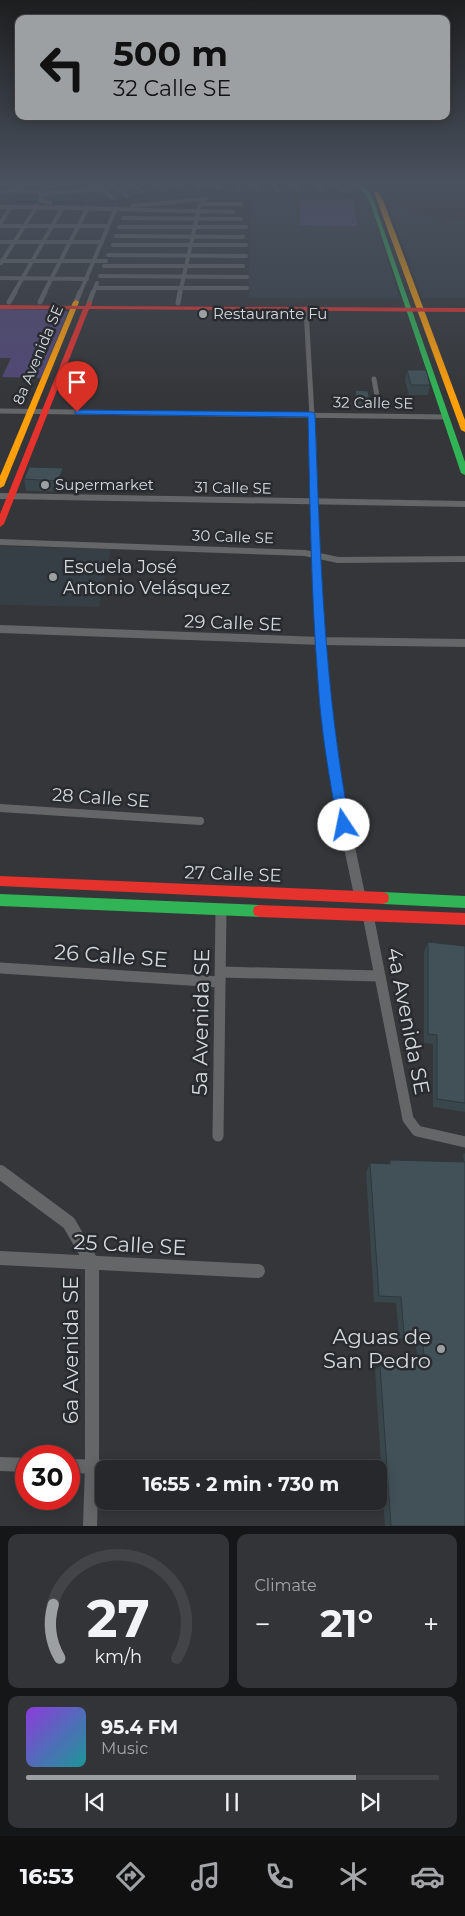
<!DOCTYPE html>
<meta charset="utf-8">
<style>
:root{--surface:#27282b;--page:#333437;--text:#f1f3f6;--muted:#a4a6a9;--line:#434447;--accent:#9da0a3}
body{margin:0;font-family:Montserrat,sans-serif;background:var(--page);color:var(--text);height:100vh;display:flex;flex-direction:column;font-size:19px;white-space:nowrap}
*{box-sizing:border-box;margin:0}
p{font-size:16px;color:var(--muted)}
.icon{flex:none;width:28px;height:28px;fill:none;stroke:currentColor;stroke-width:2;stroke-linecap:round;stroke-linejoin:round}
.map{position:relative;height:1526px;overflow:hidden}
.side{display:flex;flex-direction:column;gap:8px;padding:8px;background:#151618;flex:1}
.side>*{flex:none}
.banner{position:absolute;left:15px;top:15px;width:435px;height:105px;border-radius:10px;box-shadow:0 2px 12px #0003,0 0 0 1px var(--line);background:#9da0a3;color:#111;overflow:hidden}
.speed{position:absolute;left:15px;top:1445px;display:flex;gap:10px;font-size:25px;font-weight:700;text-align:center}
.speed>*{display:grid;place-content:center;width:65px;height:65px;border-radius:50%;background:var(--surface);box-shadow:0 2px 12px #0003,0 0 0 1px var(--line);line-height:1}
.speed .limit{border:8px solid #d22;background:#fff;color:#111}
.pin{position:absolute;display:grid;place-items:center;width:42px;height:42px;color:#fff;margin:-51px -21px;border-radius:50% 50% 50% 0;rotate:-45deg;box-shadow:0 0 5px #0007}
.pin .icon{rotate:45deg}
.me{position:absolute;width:55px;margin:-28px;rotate:349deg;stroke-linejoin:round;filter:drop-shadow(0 0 4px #0008)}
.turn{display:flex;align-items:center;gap:18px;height:105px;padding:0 15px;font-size:22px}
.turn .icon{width:65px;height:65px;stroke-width:2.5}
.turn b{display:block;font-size:35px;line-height:42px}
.big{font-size:38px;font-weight:700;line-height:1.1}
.side .tile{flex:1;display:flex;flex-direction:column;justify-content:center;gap:8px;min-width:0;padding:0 18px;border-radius:10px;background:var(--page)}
.side .dial{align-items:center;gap:0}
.dial svg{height:130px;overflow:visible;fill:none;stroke:var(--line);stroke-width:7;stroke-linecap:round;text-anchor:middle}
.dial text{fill:var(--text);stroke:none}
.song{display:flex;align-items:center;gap:15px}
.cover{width:60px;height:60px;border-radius:8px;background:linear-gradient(135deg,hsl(270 70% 55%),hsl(180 70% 35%))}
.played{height:5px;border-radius:2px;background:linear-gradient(90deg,var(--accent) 80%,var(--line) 80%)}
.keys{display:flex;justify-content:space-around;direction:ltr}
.heat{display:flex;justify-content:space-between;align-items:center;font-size:28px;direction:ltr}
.side .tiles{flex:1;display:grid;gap:8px;grid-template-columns:1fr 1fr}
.tile:last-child{grid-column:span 2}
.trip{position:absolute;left:95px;top:1460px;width:292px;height:50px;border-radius:10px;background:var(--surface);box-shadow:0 2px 12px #0003,0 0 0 1px var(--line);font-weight:700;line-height:50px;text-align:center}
.menu{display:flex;height:80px;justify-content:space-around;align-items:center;background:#101011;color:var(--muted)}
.menu .icon{width:35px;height:35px}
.menu .active{color:var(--accent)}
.menu b{font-size:22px;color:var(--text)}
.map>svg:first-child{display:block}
.built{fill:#363e46}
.green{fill:#524876}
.water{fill:#052429}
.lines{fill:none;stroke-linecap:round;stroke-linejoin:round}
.street-far5{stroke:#656667;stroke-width:4}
.street-far4{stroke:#656667;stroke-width:5}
.street-far3{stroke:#656667;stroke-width:6}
.street-far2{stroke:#656667;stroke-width:8}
.street-far1{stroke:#656667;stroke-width:11}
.street{stroke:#656667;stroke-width:14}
.fast{fill:#30b455;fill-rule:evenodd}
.slow{fill:#ff9f0a;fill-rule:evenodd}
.jam{fill:#e5322d;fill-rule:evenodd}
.wall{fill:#39464c}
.shaded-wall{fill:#2e393e}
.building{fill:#425158;stroke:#2e393e}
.route{fill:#1a73e8;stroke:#114b97}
.poi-dot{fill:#9da0a3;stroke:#282c30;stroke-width:2}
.labels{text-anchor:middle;stroke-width:5;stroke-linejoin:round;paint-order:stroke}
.far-poi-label{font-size:15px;fill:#d6d9dc;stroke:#282c30;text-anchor:start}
.far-street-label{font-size:15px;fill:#d6d9dc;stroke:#282c30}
.poi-label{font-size:18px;fill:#d6d9dc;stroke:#282c30;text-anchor:start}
.street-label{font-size:18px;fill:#d6d9dc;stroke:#282c30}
.near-street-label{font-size:21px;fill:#d6d9dc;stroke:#282c30}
.near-poi-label{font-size:21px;fill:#d6d9dc;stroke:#282c30;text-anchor:end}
</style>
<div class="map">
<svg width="465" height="1526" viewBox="0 0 465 1526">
<rect width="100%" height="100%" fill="#343639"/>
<g class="built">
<path d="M 336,197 L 368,198 L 400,299 L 249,298 L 250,199 L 316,199 Z"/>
<path d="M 388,202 L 431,216 L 465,221 L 465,298 L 422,298 Z"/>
<path d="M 0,546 L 111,549 L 99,607 L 0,605 Z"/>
</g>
<g class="green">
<path d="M 300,201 L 352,201 L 358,226 L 300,225 Z"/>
<path d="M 0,309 L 63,310 L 68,312 L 41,378 L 2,377 L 11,358 L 0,358 Z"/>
</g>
<path class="water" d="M 208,190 L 271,196 L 331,193 L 366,196 L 331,194 L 271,196 L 208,191 L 140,197 L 122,201 L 92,204 L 0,202 L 47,200 L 92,203 L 120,200 L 140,196 Z"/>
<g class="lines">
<g class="street-far5">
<path d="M 90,183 L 114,198"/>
<path d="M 109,183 L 127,196"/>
<path d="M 129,183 L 142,191"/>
<path d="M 151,183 L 165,191"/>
<path d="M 173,183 L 183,188"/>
<path d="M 197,183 L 199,189"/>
<path d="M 214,183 L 218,188"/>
<path d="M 235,183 L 239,189"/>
<path d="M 254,183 L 259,189"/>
<path d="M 273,183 L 278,190"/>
<path d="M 294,183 L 300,190"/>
<path d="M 314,183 L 321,191"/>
<path d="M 334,183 L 345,192"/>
<path d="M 0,185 L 10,183"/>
<path d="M 16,186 L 38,183"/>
<path d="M 44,187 L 70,183"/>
<path d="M 0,193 L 9,190 L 41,192 L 40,200 L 50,203"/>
<path d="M 42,194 L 101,189"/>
<path d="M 132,206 L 206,199"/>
<path d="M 0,207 C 78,207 155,211 233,212"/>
<path d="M 123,218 L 241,219"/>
<path d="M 0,224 L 11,207"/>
<path d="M 0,226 L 108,226"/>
<path d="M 119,227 L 246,227"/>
<path d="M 116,236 L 243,237"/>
<path d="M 0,242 L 102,242"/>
<path d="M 113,245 L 246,245"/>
<path d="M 108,255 L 246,256"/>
<path d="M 0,261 L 106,261"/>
<path d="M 1,263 L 37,206"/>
<path d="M 104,266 L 243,266"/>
<path d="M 100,276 L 247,277"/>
<path d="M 0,278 L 87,279"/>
<path d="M 96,288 L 247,288"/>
<path d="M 14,293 L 63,207"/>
<path d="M 44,293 L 88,207"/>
<path d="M 80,293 L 116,208"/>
<path d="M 93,293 L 97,283"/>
<path d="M 180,293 L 200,204 L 241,204"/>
</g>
<g class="street-far4">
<path d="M 9,302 L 15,292"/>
<path d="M 40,302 L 45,292"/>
<path d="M 76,302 L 80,292"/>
<path d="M 89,303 L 93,292"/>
<path d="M 178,303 L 180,292"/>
<path d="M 306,309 L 313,434"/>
<path d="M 374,379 L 377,396"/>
<path d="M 0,411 L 446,417"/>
</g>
<g class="street-far3">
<path d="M 313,432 L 319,614"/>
<path d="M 0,496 L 465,504"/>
<path d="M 0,542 L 305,553 L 338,560 L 465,559"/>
</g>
<g class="street-far2">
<path d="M 319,613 L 323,683 L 333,770 L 349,846"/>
<path d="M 0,629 L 321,641 L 465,643"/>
<path d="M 0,808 L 200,821"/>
</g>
<g class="street-far1">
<path d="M 349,845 L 360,897"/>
<path d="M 368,915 L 408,1119 L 417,1131 L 465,1142"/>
<path d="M 0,968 L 220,982"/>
<path d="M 221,972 L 379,976"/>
<path d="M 218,1136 L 221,909"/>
</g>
<g class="street">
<path d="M 0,1172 L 69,1223 L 92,1263 L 92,1466 L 90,1526"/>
<path d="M 0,1258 L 258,1271"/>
<path d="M 0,1464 L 26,1465"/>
<path d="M 69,1466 L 184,1469"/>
</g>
<g class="fast">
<path d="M 355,183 L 360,183 L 370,193 L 375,205 L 465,462 L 465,475 L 461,473 L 371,205 L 366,195 Z"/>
<path d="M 383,892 L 465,896 L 465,908 L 383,904 L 378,902 L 377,898 L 378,894 Z"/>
<path d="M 0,894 L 259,905 L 264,907 L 265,911 L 264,915 L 259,917 L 0,906 Z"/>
</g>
<g class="slow">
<path d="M 374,192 L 378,192 L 383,200 L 465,420 L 465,432 L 461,430 Z"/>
<path d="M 76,300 L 79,302 L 4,486 L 0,488 L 0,476 L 73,302 Z"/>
</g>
<g class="jam">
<path d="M 89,301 L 92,303 L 91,306 L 465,308 L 465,312 L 89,309 L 4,524 L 0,527 L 0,514 L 83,309 L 0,309 L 0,305 L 85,306 Z"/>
<path d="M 0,876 L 383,892 L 388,894 L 389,898 L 388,902 L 383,904 L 0,886 Z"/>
<path d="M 259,905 L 465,913 L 465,925 L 259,917 L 254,915 L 253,911 L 254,907 Z"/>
</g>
</g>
<g class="wall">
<path d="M 407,370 L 430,385 L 428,395 L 409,395 L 405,381 Z"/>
<path d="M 355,390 L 370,401 L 369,408 L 356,408 L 355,398 Z"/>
<path d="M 24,479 L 64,479 L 60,492 L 26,491 Z"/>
<path d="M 428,942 L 465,946 L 465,1112 L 433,1107 L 433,1044 L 424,1043 L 424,952 Z"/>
<path d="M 465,1153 L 465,1526 L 385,1526 L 375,1370 L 380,1366 L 405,1367 L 405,1360 L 411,1355 L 417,1356 L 415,1339 L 399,1338 L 396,1303 L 374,1302 L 366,1173 L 370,1163 L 388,1164 L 390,1160 L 464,1162 L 463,1155 Z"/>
</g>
<path class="shaded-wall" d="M 63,468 L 64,479 L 60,492 L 58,481 Z"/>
<g class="building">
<path d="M 407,370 L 426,370 L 430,385 L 411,385 Z"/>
<path d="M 355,390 L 368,391 L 370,401 L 357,401 Z"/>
<path d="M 29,467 L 63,468 L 58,481 L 24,479 Z"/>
<path d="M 428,942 L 465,946 L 465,1103 L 437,1099 L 437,1035 L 428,1034 Z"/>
<path d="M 390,1160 L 465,1162 L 465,1526 L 391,1526 L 380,1366 L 411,1367 L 411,1355 L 424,1356 L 422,1333 L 404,1333 L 401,1297 L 379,1296 L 370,1163 L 390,1164 Z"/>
</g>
<linearGradient id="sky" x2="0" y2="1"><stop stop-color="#1d1e1f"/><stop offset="0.46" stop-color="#4a525f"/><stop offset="1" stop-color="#4a525f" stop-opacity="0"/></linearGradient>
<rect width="465" height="397" fill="url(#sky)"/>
<path class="route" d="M 77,410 L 312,412 L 315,414 C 320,554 324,687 350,825 L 348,828 L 339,828 L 338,825 C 329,778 321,730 318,682 C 311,594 310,505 308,417 L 75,414 L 75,411 Z"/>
<g class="poi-dot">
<circle cx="203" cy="314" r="5"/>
<circle cx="45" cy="485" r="5"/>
<circle cx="53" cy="577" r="5"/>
<circle cx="441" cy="1349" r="5"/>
</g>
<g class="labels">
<g class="far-poi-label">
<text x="213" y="319">Restaurante Fu</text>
<text x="55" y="490">Supermarket</text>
</g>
<g class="far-street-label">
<text transform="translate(38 355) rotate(-67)" y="5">8a Avenida SE</text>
<text transform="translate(373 403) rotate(1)" y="5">32 Calle SE</text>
<text transform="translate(233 488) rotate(1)" y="5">31 Calle SE</text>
<text transform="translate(233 537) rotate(2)" y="5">30 Calle SE</text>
</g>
<g class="poi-label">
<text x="63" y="573">Escuela José<tspan x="63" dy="21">Antonio Velásquez</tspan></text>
</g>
<g class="street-label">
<text transform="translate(233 623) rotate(2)" y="6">29 Calle SE</text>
<text transform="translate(101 798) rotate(4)" y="6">28 Calle SE</text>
<text transform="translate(233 874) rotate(2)" y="6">27 Calle SE</text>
</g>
<g class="near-street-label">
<text transform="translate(111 956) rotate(4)" y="7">26 Calle SE</text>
<text transform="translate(408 1021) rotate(79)" y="7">4a Avenida SE</text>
<text transform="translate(201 1022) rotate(-89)" y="7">5a Avenida SE</text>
<text transform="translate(130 1245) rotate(3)" y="7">25 Calle SE</text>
<text transform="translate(71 1350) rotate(-90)" y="7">6a Avenida SE</text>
</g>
<g class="near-poi-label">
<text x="431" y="1344">Aguas de<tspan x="431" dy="24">San Pedro</tspan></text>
</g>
</g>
</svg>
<div class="speed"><div class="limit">30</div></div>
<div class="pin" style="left:77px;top:412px;background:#d93025"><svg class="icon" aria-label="arrive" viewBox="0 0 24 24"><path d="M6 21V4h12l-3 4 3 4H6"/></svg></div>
<svg class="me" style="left:344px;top:825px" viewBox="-20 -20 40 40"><circle r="19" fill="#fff"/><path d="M0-13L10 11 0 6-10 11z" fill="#1a73e8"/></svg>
<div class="trip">16:55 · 2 min · 730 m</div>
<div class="banner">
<div class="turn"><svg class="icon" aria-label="left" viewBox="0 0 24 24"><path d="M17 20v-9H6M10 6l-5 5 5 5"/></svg><div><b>500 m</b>32 Calle SE</div></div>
</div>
</div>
<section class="side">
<div class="tiles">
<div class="tile dial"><svg viewBox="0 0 100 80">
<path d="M14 69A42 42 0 1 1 86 69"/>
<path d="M14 69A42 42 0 0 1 10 36" stroke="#9da0a3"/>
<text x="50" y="56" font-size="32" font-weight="700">27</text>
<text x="50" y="72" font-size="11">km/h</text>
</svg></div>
<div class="tile"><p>Climate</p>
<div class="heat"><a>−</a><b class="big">21°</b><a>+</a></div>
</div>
<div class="tile">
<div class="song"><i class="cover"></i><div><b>95.4 FM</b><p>Music</p></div></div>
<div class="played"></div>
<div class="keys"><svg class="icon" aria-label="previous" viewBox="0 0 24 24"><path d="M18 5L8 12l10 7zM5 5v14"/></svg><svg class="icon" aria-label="pause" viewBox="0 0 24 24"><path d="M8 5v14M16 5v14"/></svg><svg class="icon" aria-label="next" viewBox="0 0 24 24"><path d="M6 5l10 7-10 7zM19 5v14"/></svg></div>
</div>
</div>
</section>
<nav class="menu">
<b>16:53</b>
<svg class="icon active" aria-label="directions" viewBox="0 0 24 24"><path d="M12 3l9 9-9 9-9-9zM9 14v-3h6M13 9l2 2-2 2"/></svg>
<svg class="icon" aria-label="music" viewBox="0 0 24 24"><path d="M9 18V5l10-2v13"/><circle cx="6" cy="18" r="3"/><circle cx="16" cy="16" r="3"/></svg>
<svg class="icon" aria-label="phone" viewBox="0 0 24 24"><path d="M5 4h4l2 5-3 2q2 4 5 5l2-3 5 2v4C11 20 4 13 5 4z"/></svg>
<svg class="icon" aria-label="climate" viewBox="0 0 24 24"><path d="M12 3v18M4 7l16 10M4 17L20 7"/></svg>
<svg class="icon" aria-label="car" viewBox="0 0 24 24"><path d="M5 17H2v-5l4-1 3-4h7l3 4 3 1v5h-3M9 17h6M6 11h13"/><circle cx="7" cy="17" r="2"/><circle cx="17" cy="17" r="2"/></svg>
</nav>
